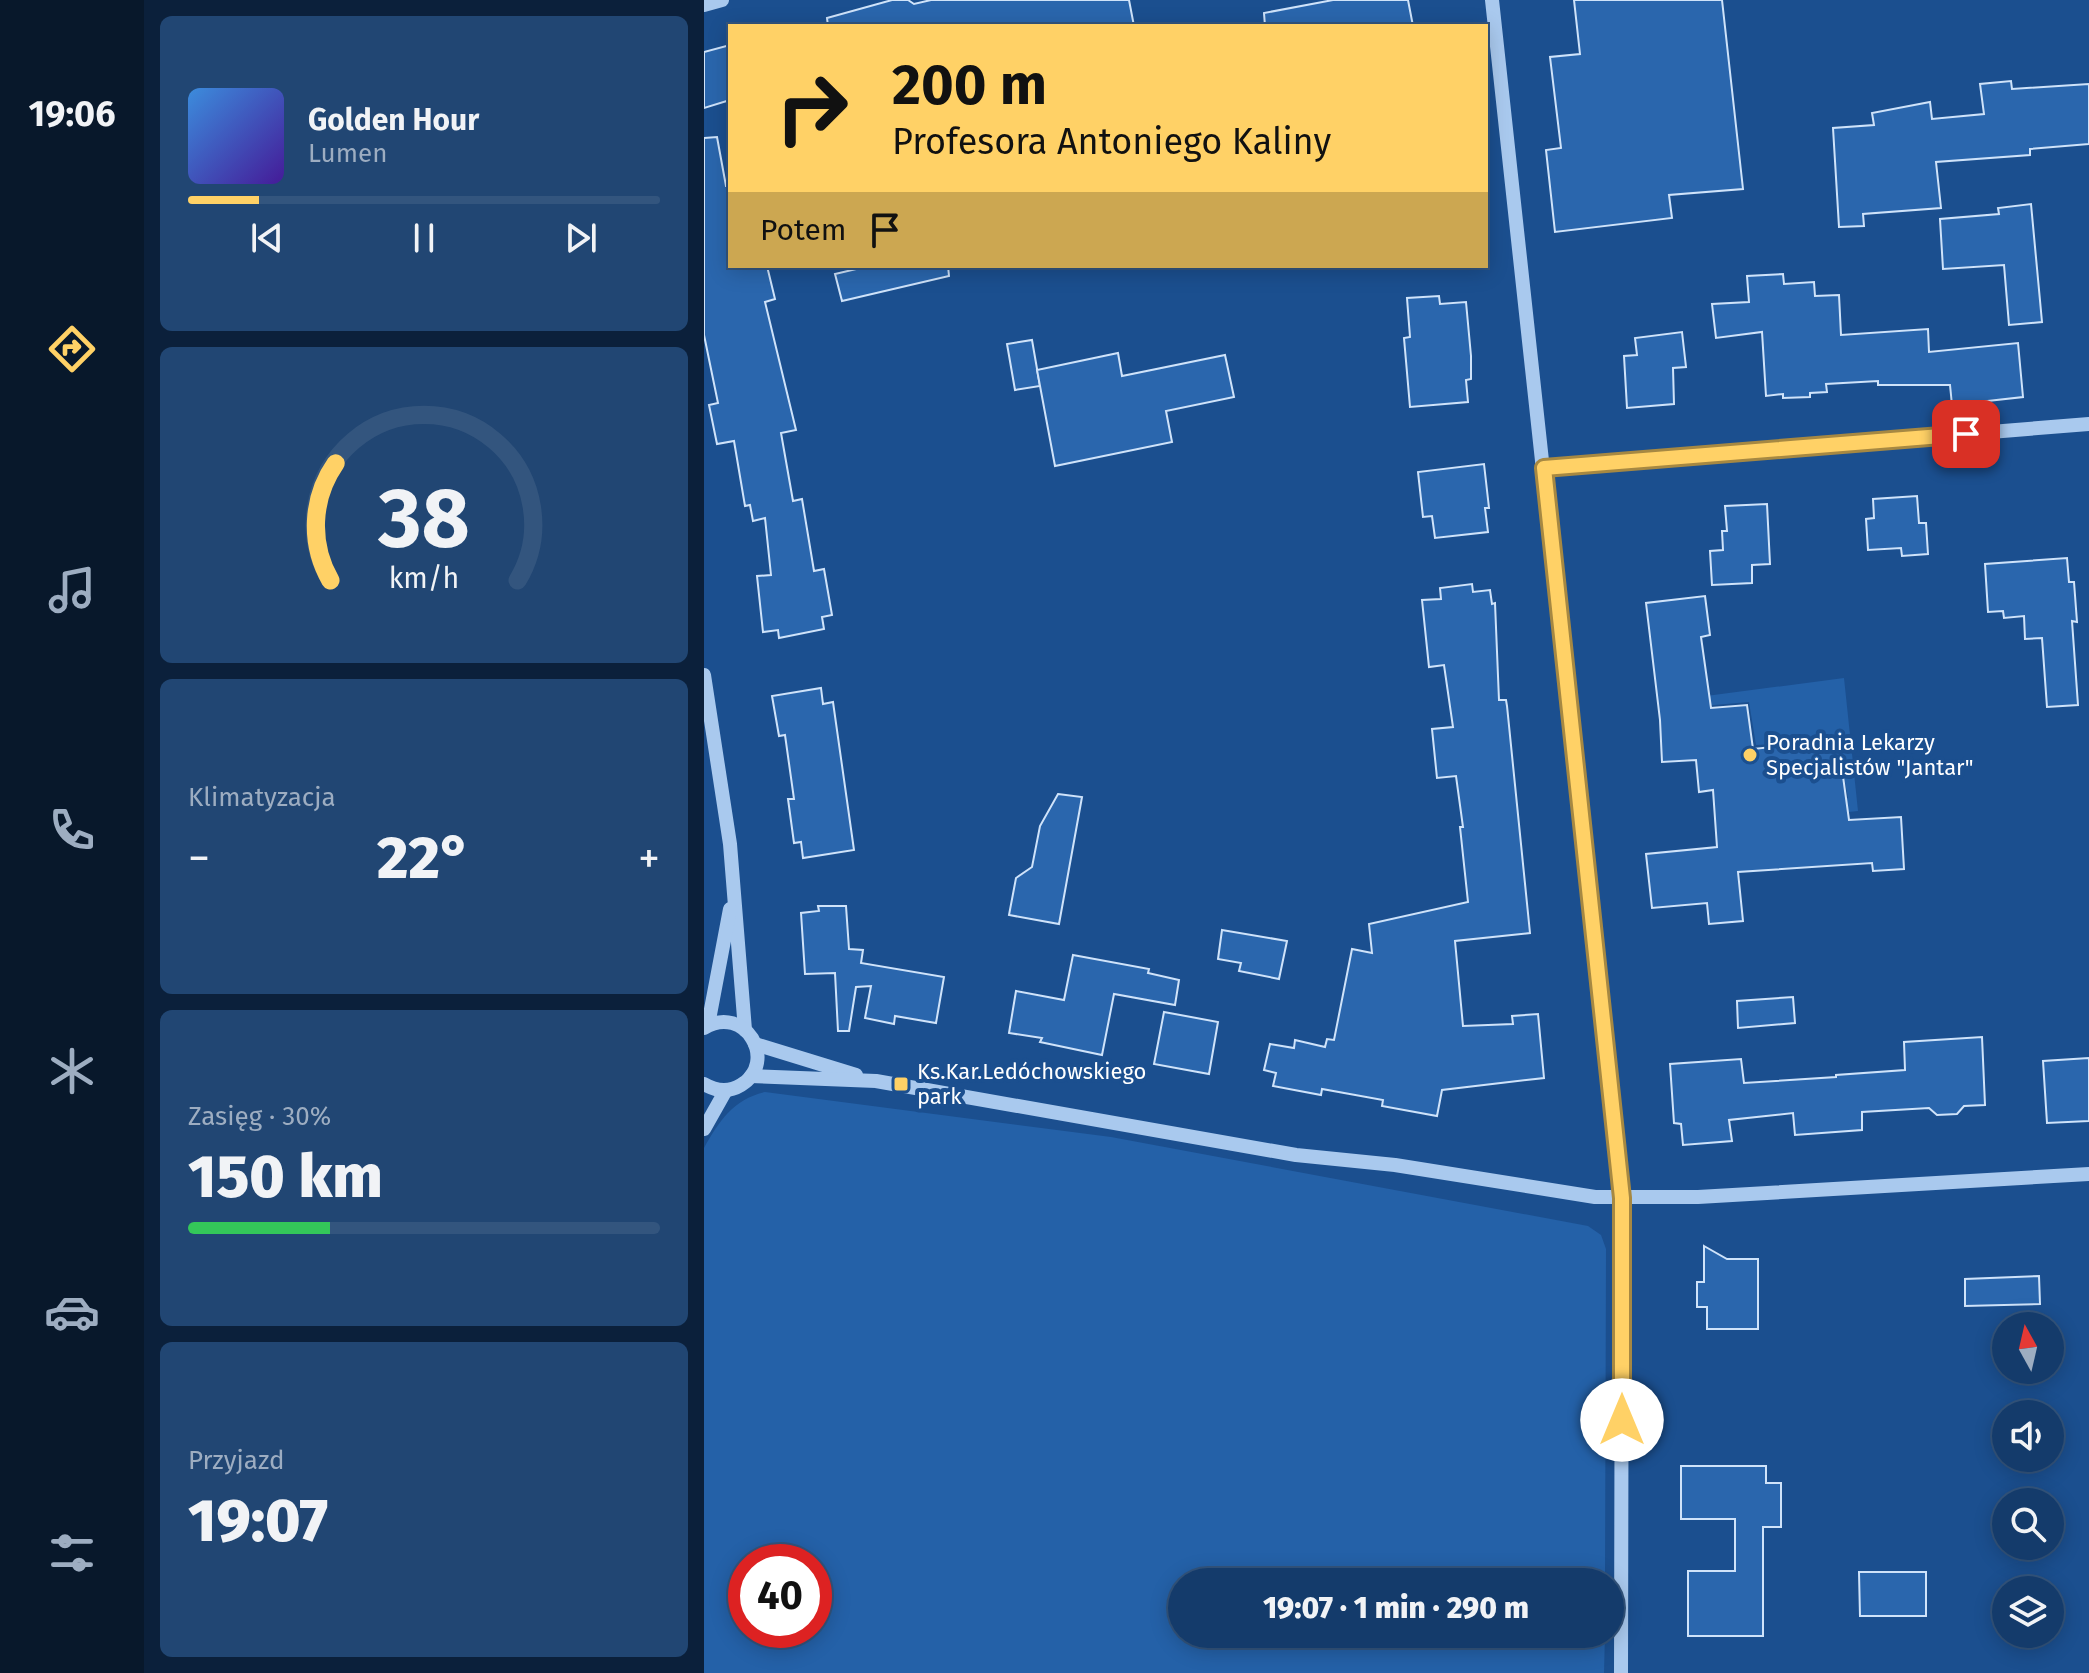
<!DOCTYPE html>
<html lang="pl">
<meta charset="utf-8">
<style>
:root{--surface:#143b6b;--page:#214673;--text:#f1f3f6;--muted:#9dadc1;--line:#33557e;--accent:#ffd166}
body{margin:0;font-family:"Fira Sans",sans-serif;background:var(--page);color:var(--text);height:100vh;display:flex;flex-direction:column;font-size:30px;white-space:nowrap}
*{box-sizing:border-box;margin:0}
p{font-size:26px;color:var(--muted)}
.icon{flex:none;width:44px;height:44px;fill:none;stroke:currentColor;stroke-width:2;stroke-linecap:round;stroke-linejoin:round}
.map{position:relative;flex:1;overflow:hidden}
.drawer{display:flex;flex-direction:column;gap:16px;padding:16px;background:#0b203b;width:560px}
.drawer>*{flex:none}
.guide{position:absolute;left:24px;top:24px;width:760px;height:244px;border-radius:0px;box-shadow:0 4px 20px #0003,0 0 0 2px var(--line);background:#ffd166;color:#111;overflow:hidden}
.needle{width:52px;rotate:352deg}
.controls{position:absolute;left:1288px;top:1312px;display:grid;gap:16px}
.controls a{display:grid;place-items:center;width:72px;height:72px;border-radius:50%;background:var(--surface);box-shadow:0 4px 20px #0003,0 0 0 2px var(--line);font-size:40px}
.speed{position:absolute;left:24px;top:1544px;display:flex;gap:16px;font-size:40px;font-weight:700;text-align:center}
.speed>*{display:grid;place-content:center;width:104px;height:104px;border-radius:50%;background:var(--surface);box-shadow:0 4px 20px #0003,0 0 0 2px var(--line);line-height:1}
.speed .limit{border:12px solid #d22;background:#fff;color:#111}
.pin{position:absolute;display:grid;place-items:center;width:68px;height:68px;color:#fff;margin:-34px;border-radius:16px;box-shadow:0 4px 12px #0006}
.me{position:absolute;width:88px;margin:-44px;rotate:0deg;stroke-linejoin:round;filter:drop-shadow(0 0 6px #0008)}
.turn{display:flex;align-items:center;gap:28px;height:168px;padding:0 32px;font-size:36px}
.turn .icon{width:104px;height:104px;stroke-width:2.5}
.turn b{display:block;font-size:56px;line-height:68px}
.then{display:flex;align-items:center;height:76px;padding:0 32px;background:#0003;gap:16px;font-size:30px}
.big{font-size:60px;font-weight:800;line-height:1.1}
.drawer .widget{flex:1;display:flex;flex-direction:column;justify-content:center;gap:12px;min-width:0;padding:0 28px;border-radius:12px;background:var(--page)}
.drawer .dial{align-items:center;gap:0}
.dial svg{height:208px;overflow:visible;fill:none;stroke:var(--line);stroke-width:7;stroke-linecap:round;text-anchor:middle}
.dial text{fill:var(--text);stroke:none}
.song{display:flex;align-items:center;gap:24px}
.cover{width:96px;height:96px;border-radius:12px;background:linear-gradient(135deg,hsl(210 70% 55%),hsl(260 70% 35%))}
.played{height:8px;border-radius:4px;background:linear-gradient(90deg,var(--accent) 15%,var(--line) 15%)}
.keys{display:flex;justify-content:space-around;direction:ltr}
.heat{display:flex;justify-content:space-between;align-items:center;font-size:44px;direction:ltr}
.charge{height:12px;border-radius:6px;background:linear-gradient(90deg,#34c759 30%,var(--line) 0)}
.trip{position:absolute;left:464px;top:1568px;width:456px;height:80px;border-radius:40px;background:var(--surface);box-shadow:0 4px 20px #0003,0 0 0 2px var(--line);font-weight:800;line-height:80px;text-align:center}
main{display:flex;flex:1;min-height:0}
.tabs{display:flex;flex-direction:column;width:144px;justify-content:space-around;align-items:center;background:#08182b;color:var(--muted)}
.tabs .icon{width:56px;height:56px}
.tabs .current{color:var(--accent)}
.tabs b{font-size:36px;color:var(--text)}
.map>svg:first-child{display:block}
.green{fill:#2461a8;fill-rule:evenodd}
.building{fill:#2a66ad;stroke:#cfe3fa;stroke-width:2}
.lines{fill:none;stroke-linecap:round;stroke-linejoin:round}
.minor{stroke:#a9c9ee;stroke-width:14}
.route-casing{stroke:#a68842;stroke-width:20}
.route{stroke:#ffd166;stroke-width:14}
.poi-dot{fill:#ffd166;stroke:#1b4f8f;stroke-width:3}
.labels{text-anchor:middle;stroke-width:8;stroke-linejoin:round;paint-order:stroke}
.poi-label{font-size:22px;fill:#fff;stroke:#1b4f8f;text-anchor:start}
</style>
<main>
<nav class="tabs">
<b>19:06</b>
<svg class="icon current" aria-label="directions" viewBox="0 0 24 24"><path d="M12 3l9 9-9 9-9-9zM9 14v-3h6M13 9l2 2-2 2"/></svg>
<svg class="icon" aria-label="music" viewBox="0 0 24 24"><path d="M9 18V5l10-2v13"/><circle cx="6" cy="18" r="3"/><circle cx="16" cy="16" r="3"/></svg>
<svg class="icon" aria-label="phone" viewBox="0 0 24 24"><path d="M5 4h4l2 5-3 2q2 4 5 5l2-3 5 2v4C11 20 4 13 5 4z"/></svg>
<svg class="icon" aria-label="climate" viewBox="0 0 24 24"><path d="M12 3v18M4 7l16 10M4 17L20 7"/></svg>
<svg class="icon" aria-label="car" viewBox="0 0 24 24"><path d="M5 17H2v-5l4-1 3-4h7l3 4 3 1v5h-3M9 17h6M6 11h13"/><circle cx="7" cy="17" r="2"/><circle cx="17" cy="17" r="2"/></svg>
<svg class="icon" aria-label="filters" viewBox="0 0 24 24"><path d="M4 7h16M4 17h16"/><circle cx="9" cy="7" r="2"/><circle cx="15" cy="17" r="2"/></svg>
</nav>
<section class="drawer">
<div class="widget">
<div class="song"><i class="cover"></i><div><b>Golden Hour</b><p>Lumen</p></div></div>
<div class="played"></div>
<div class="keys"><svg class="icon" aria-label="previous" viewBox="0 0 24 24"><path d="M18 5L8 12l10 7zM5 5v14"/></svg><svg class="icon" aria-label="pause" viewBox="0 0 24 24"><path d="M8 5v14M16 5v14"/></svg><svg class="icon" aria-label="next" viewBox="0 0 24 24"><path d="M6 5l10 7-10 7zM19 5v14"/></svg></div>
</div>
<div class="widget dial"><svg viewBox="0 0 100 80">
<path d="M14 69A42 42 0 1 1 86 69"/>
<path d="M14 69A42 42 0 0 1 16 24" stroke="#ffd166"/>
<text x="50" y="56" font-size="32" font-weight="700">38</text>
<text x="50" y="72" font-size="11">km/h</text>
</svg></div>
<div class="widget"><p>Klimatyzacja</p>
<div class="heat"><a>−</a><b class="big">22°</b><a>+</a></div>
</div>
<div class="widget"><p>Zasięg · 30%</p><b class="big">150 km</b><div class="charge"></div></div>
<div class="widget"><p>Przyjazd</p><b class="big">19:07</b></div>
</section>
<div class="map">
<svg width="1385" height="1673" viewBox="0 0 1385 1673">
<rect width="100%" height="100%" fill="#1b4f8f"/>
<g class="green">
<path d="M 1140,678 L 1154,811 L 1135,813 L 1132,800 L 1144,798 L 1133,740 L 1052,745 L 1045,702 L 987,707 L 987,698 Z"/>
<path d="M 61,1092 L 407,1137 L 884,1226 L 897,1235 L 902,1249 L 901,1582 L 478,1582 L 478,1634 L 901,1634 L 900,1673 L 0,1673 L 0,1148 C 15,1121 30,1099 61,1092 ZM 42,1562 L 110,1562 L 110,1630 L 42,1630 Z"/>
</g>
<g class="building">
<path d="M 188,0 L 204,0 L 210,4 L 227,0 L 425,0 L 430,26 L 124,26 L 123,18 Z"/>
<path d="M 629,0 L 704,0 L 709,26 L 561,26 L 560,13 Z"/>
<path d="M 870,0 L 1018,0 L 1039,189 L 965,195 L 968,218 L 851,232 L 842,150 L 857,148 L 846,57 L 876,54 Z"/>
<path d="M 26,45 L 26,100 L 0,108 L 0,52 Z"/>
<path d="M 1307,81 L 1308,89 L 1385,84 L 1385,144 L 1326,149 L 1326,155 L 1232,162 L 1237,208 L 1159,214 L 1160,226 L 1135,227 L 1129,128 L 1170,125 L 1168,113 L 1226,102 L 1228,119 L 1280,114 L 1276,84 Z"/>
<path d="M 13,137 L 22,186 L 26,186 L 26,266 L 63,266 L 71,299 L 61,302 L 92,430 L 77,433 L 89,501 L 98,499 L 110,571 L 120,569 L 128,615 L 118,617 L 120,629 L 75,638 L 74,630 L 59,632 L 53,576 L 67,575 L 61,518 L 49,521 L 46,505 L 41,506 L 30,441 L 13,444 L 5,405 L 14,403 L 0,335 L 0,138 Z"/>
<path d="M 1327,204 L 1338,322 L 1305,325 L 1300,265 L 1239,269 L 1236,219 L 1295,214 L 1294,208 Z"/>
<path d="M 165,266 L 244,266 L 245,276 L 138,301 L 131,274 Z"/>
<path d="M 1079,274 L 1080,284 L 1110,282 L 1111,296 L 1135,295 L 1137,335 L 1224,329 L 1225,352 L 1314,343 L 1319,397 L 1248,405 L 1246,385 L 1174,385 L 1174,381 L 1122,384 L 1123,392 L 1106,393 L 1106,397 L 1079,398 L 1079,394 L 1062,396 L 1058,332 L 1012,338 L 1008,304 L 1045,302 L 1043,276 Z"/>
<path d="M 735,296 L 736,304 L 762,302 L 767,356 L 767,379 L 762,380 L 764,402 L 706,407 L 700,338 L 706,337 L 703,298 Z"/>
<path d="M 978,332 L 982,367 L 969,368 L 970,404 L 923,408 L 920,356 L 933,355 L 931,338 Z"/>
<path d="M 328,340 L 336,386 L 311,390 L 303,344 Z"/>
<path d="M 414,353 L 418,376 L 521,355 L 530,397 L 462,411 L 468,442 L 351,466 L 333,370 Z"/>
<path d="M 780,464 L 785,508 L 781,508 L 784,532 L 731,538 L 728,516 L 719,517 L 714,472 Z"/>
<path d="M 1213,496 L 1215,523 L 1222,523 L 1224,554 L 1198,556 L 1197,548 L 1164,550 L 1162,519 L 1170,518 L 1169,499 Z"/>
<path d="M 1063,504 L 1066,564 L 1048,565 L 1048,583 L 1008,585 L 1006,551 L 1019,550 L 1018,531 L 1023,531 L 1021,506 Z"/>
<path d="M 1363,558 L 1365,582 L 1370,582 L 1373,622 L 1368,621 L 1374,705 L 1343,707 L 1338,638 L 1321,639 L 1320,616 L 1300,618 L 1299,611 L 1284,612 L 1281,564 Z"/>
<path d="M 768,584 L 769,592 L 786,590 L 788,604 L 791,603 L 795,700 L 802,700 L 803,706 L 826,933 L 751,941 L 759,1026 L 809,1024 L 808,1016 L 834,1014 L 840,1078 L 738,1090 L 733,1116 L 678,1106 L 679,1100 L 618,1089 L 617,1095 L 569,1086 L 572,1073 L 560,1070 L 566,1044 L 590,1048 L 591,1040 L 621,1047 L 623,1039 L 630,1040 L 648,949 L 668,953 L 665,924 L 764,902 L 756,827 L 759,827 L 752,776 L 733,778 L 728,729 L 749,727 L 740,665 L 725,667 L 718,600 L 737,599 L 736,588 Z"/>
<path d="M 1001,596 L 1006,635 L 997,637 L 1007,708 L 1043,705 L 1049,749 L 1134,740 L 1145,820 L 1197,817 L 1200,869 L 1169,871 L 1168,863 L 1034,872 L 1039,921 L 1005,924 L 1003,903 L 948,908 L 942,854 L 1013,847 L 1009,790 L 995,792 L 992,760 L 958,762 L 956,720 L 942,603 Z"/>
<path d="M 117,688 L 119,704 L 129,702 L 150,850 L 99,858 L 97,842 L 90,843 L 84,799 L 90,799 L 81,735 L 75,736 L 68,696 Z"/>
<path d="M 354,794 L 378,797 L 355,924 L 305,915 L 312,878 L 328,867 L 336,826 Z"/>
<path d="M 114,906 L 142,906 L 145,949 L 159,950 L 157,963 L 240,977 L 232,1023 L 191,1016 L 190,1024 L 161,1018 L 167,986 L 152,987 L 145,1031 L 134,1031 L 131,973 L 101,974 L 97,913 L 115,911 Z"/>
<path d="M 518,930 L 583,941 L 575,979 L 535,971 L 537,963 L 514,959 Z"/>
<path d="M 369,955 L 445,969 L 444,973 L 475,980 L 471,1005 L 410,994 L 398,1055 L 336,1042 L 338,1038 L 305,1033 L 312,991 L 360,1000 Z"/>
<path d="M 1089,997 L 1091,1023 L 1034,1028 L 1033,1001 Z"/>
<path d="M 460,1012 L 514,1022 L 505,1074 L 450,1064 Z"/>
<path d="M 1278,1037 L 1281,1105 L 1260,1106 L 1253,1114 L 1233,1115 L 1225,1108 L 1158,1112 L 1158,1130 L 1091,1135 L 1089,1113 L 1025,1120 L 1028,1141 L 979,1145 L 977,1124 L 970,1123 L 966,1064 L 1037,1059 L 1040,1083 L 1132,1077 L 1132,1075 L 1201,1070 L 1200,1042 Z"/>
<path d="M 1385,1058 L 1385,1121 L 1343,1123 L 1339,1061 Z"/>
<path d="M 1000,1246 L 1023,1259 L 1054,1259 L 1054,1329 L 1003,1329 L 1003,1307 L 993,1307 L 993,1282 L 1000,1282 Z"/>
<path d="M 1335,1276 L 1336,1304 L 1261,1306 L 1261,1279 Z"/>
<path d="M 977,1466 L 1062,1466 L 1062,1483 L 1077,1483 L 1077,1527 L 1059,1527 L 1059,1636 L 984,1636 L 984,1571 L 1031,1571 L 1031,1519 L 977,1519 Z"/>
<path d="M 1155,1572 L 1222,1572 L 1222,1616 L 1156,1616 Z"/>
</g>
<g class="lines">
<g class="minor">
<path d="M 788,0 L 918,1198 L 917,1673"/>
<path d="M 0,5 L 18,0"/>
<path d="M 840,468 L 1385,424"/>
<path d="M 0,675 L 26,844 L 41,1030"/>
<path d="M 4,1025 L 26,909"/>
<path d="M 0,1028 C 41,1003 75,1062 37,1085 C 24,1093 12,1091 0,1084"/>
<path d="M 51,1044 L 152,1075"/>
<path d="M 47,1076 L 172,1081 L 592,1155 L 691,1165 L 891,1197 L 994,1197 L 1385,1174"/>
<path d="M 0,1129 L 22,1090"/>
</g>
</g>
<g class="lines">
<defs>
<path id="route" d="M 918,1420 L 918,1198 L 840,468 L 1262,434"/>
</defs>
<use href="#route" class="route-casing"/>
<use href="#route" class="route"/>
</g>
<g class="poi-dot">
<circle cx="1046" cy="755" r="8"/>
<rect x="189" y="1076" width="16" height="16" rx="4"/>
</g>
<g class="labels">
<g class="poi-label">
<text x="1062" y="750">Poradnia Lekarzy<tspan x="1062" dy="25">Specjalistów "Jantar"</tspan></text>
<text x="213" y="1079">Ks.Kar.Ledóchowskiego<tspan x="213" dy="25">park</tspan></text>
</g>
</g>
</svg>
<div class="controls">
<a><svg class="needle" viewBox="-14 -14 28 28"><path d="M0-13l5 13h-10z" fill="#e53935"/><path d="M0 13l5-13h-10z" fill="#9dadc1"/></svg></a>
<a><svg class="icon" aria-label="sound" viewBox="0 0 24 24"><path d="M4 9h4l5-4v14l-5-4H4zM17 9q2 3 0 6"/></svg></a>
<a><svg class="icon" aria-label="search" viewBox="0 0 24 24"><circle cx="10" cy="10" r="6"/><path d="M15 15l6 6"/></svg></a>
<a><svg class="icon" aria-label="layers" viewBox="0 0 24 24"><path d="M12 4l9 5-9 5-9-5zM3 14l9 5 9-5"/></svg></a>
</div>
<div class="speed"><div class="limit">40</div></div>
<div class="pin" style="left:1262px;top:434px;background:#d93025"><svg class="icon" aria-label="arrive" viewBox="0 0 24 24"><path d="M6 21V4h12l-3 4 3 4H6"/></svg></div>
<svg class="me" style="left:918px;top:1420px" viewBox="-20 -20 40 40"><circle r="19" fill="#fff"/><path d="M0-13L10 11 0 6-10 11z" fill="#ffd166"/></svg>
<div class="trip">19:07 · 1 min · 290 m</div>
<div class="guide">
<div class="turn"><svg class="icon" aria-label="right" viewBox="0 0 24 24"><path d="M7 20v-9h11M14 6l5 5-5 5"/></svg><div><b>200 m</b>Profesora Antoniego Kaliny</div></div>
<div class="then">Potem<svg class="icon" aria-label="arrive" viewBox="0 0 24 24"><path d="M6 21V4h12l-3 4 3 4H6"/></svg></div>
</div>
</div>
</main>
